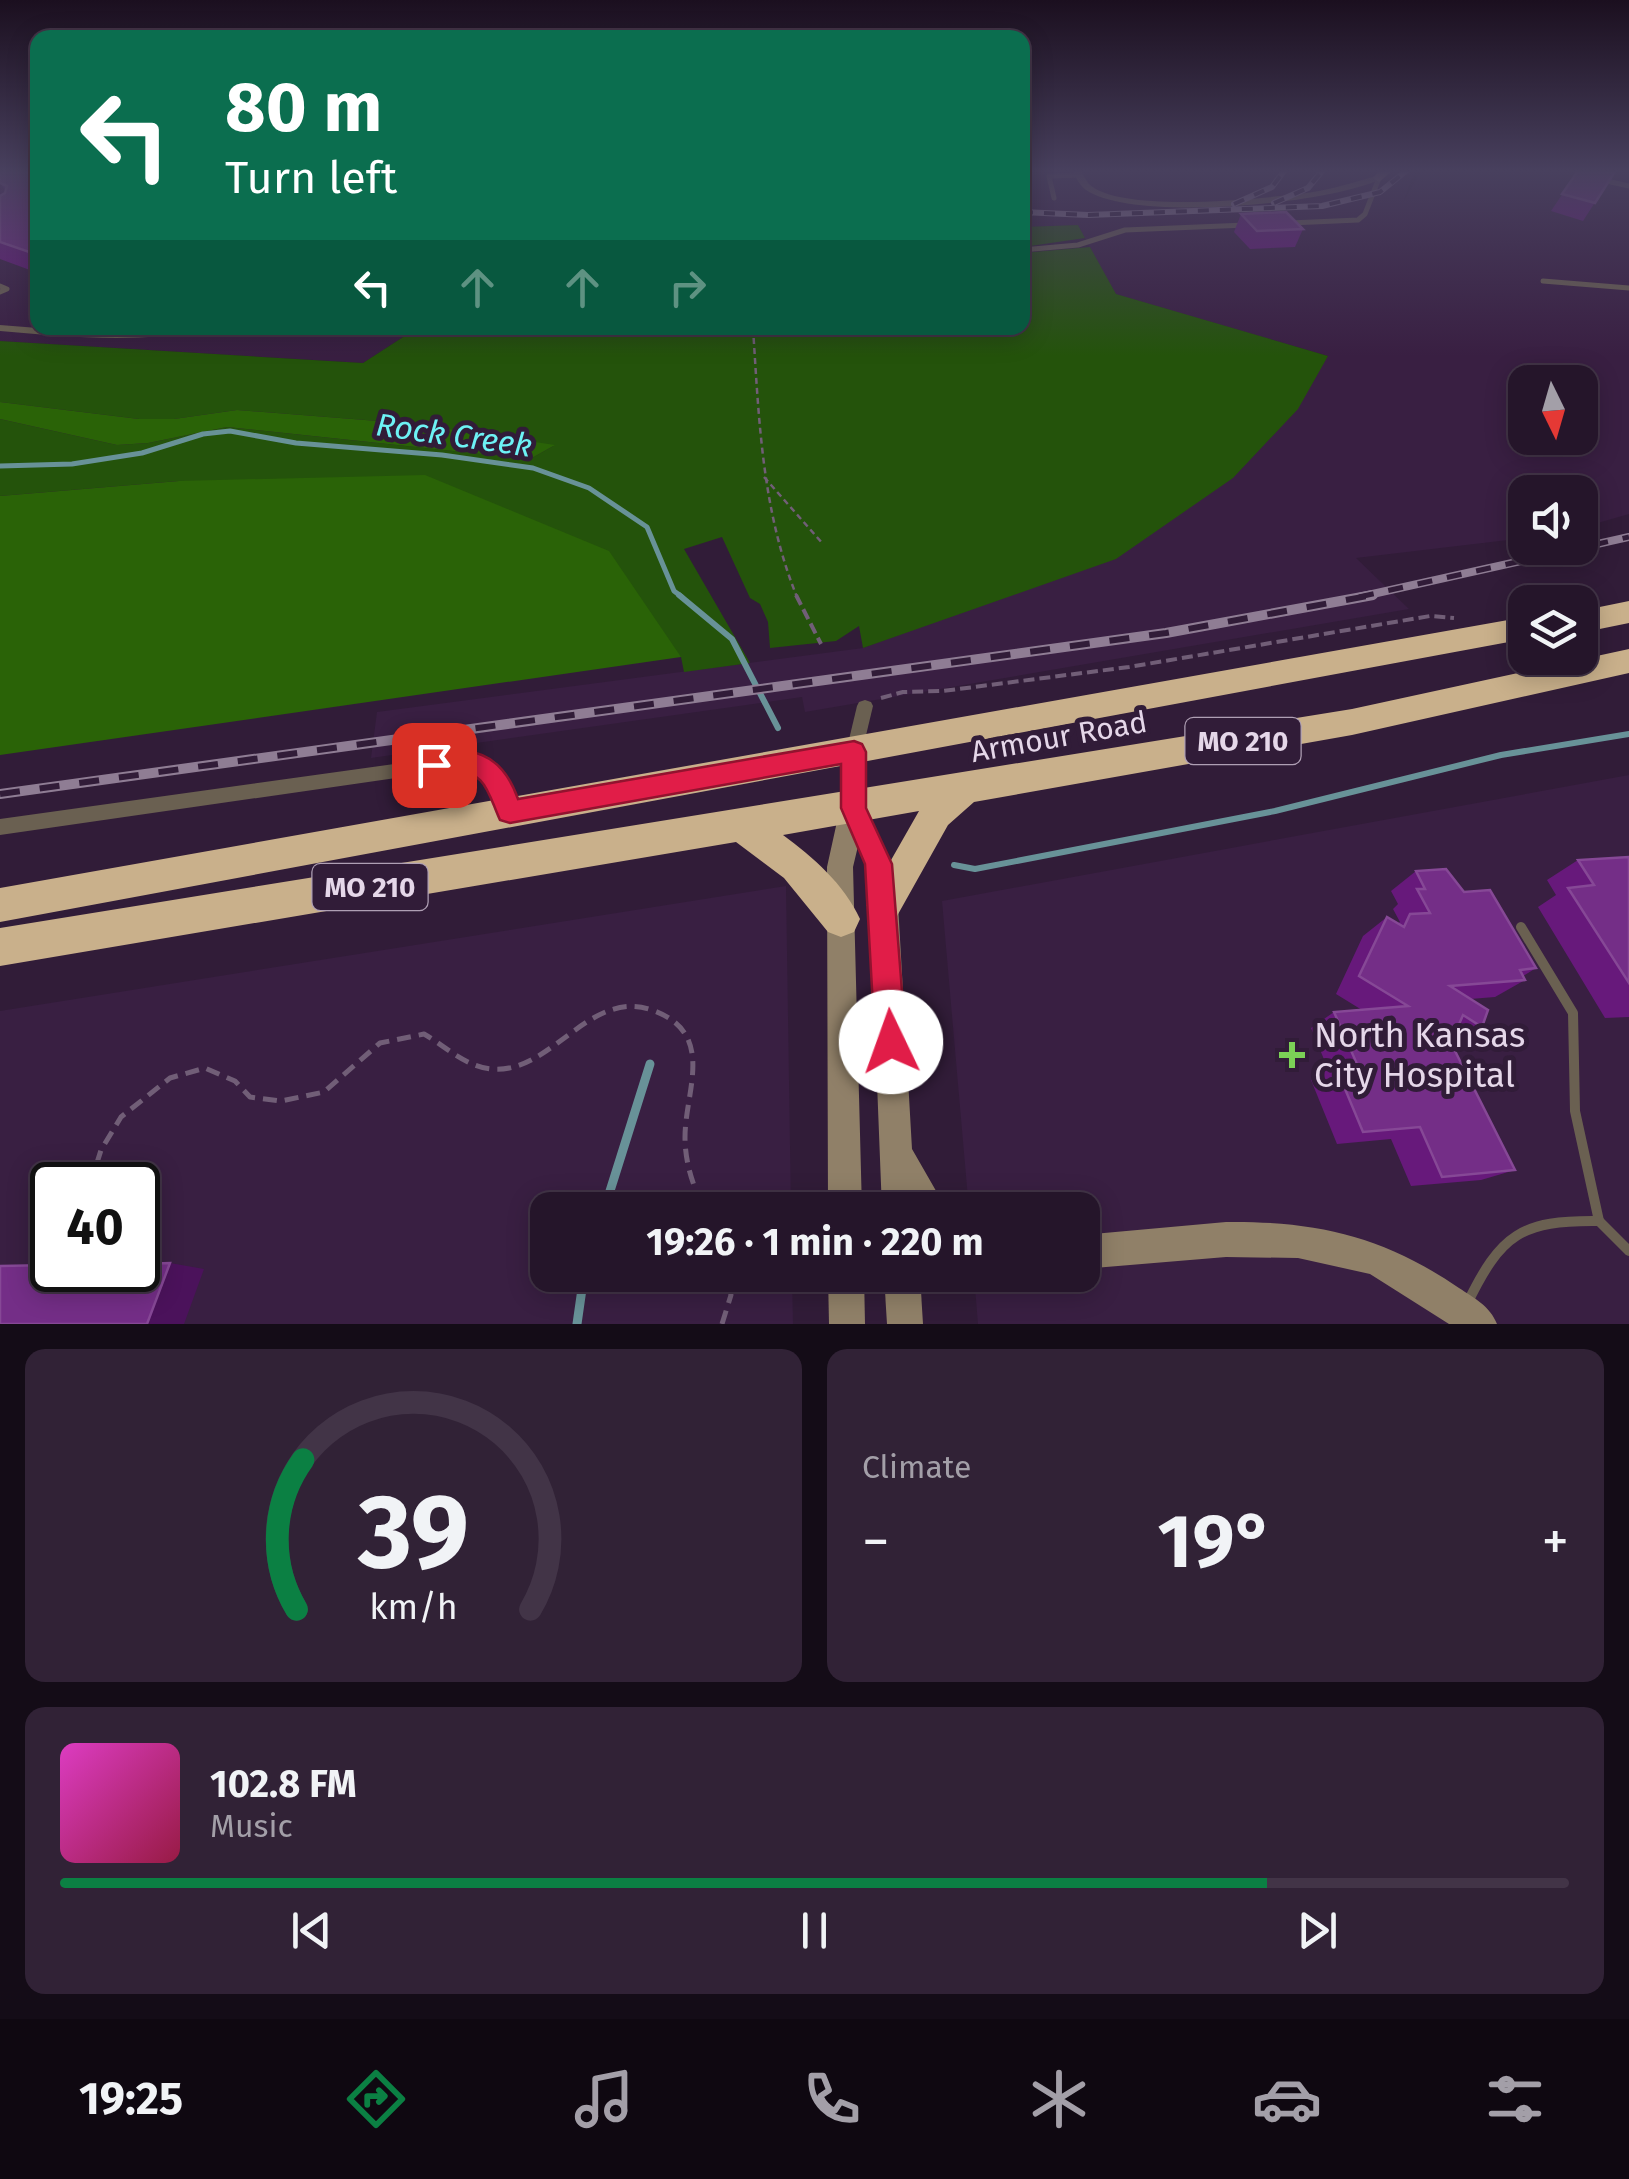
<!DOCTYPE html>
<meta charset="utf-8">
<style>
:root{--surface:#25152a;--page:#312236;--text:#f1f3f6;--muted:#a39fa8;--line:#423447;--accent:#0b8043}
body{margin:0;font-family:"Fira Sans",sans-serif;background:var(--page);color:var(--text);height:100vh;display:flex;flex-direction:column;font-size:38px;white-space:nowrap}
*{box-sizing:border-box;margin:0}
p{font-size:32px;color:var(--muted)}
.icon{flex:none;width:55px;height:55px;fill:none;stroke:currentColor;stroke-width:2;stroke-linecap:round;stroke-linejoin:round}
.map{position:relative;height:1324px;overflow:hidden}
.sheet{display:flex;flex-direction:column;gap:25px;padding:25px;background:#140c17;flex:1}
.sheet>*{flex:none}
.banner{position:absolute;left:30px;top:30px;width:1000px;height:305px;border-radius:20px;box-shadow:0 5px 25px #0003,0 0 0 2px var(--line);background:#0b6e4f;color:#fff;overflow:hidden}
.needle{width:65px;rotate:175deg}
.buttons{position:absolute;left:1508px;top:365px;display:grid;gap:20px}
.buttons a{display:grid;place-items:center;width:90px;height:90px;border-radius:20px;background:var(--surface);box-shadow:0 5px 25px #0003,0 0 0 2px var(--line);font-size:50px}
.speed{position:absolute;left:30px;top:1162px;display:flex;gap:20px;font-size:50px;font-weight:700;text-align:center}
.speed>*{display:grid;place-content:center;width:130px;height:130px;border-radius:50%;background:var(--surface);box-shadow:0 5px 25px #0003,0 0 0 2px var(--line);line-height:1}
.speed .limit{border:5px solid #111;border-radius:15px;background:#fff;color:#111}
.pin{position:absolute;display:grid;place-items:center;width:85px;height:85px;color:#fff;margin:-42px;border-radius:20px;box-shadow:0 5px 15px #0006}
.me{position:absolute;width:110px;margin:-55px;rotate:357deg;stroke-linejoin:round;filter:drop-shadow(0 0 8px #0008)}
.turn{display:flex;align-items:center;gap:35px;height:210px;padding:0 30px;font-size:45px}
.turn .icon{width:130px;height:130px;stroke-width:2.5}
.turn b{display:block;font-size:70px;line-height:85px}
.lanes{display:flex;align-items:center;height:95px;padding:0 30px;background:#0003;justify-content:center;gap:50px;direction:ltr}
.lanes .off{opacity:.35}
.big{font-size:75px;font-weight:700;line-height:1.1}
.sheet .widget{flex:1;display:flex;flex-direction:column;justify-content:center;gap:15px;min-width:0;padding:0 35px;border-radius:20px;background:var(--page)}
.sheet .dial{align-items:center;gap:0}
.dial svg{height:260px;overflow:visible;fill:none;stroke:var(--line);stroke-width:7;stroke-linecap:round;text-anchor:middle}
.dial text{fill:var(--text);stroke:none}
.song{display:flex;align-items:center;gap:30px}
.cover{width:120px;height:120px;border-radius:15px;background:linear-gradient(135deg,hsl(310 70% 55%),hsl(340 70% 35%))}
.played{height:10px;border-radius:5px;background:linear-gradient(90deg,var(--accent) 80%,var(--line) 80%)}
.keys{display:flex;justify-content:space-around;direction:ltr}
.heat{display:flex;justify-content:space-between;align-items:center;font-size:55px;direction:ltr}
.sheet .tiles{flex:1;display:grid;gap:25px;grid-template-columns:1fr 1fr}
.widget:last-child{grid-column:span 2}
.trip{position:absolute;left:530px;top:1192px;width:570px;height:100px;border-radius:20px;background:var(--surface);box-shadow:0 5px 25px #0003,0 0 0 2px var(--line);font-weight:700;line-height:100px;text-align:center}
.tab-bar{display:flex;height:160px;justify-content:space-around;align-items:center;background:#0f0811;color:var(--muted)}
.tab-bar .icon{width:70px;height:70px}
.tab-bar .selected{color:var(--accent)}
.tab-bar b{font-size:45px;color:var(--text)}
.map>svg:first-child{display:block}
.built{fill:#391f42;fill-rule:evenodd}
.green{fill:#24530b}
.forest{fill:#2a6307}
.lines{fill:none;stroke-linecap:round;stroke-linejoin:round}
.stream-far2{stroke:#689298;stroke-width:5}
.stream-far1{stroke:#689298;stroke-width:6}
.stream{stroke:#689298;stroke-width:9}
.path-far2{stroke:#715e77;stroke-width:2.5;stroke-dasharray:6 4;stroke-linecap:butt}
.path-far1{stroke:#715e77;stroke-width:4;stroke-dasharray:11 5;stroke-linecap:butt}
.path{stroke:#715e77;stroke-width:5;stroke-dasharray:14 8;stroke-linecap:butt}
.lane-far1{stroke:#6a6051;stroke-width:5}
.lane{stroke:#6a6051;stroke-width:10}
.street{fill:#6a6051;fill-rule:evenodd}
.secondary{fill:#908068;fill-rule:evenodd}
.highway{fill:#c9b08b;fill-rule:evenodd}
.rail-far2-casing{stroke:#8f7d94;stroke-width:6}
.rail-far1-casing{stroke:#8f7d94;stroke-width:8}
.rail-casing{stroke:#8f7d94;stroke-width:10}
.rail-far2{stroke:#311c38;stroke-width:4;stroke-dasharray:11;stroke-linecap:butt}
.rail-far1{stroke:#311c38;stroke-width:5;stroke-dasharray:15;stroke-linecap:butt}
.rail{stroke:#311c38;stroke-width:6;stroke-dasharray:20;stroke-linecap:butt}
.wall{fill:#67197b}
.shaded-wall{fill:#4b125b}
.building{fill:#742e87;stroke:#864896;stroke-width:2.5}
.route{fill:#e11d48;stroke:#92132f;stroke-width:2.5}
.poi-dot{fill:#7bd156;stroke:#311c38;stroke-width:4}
.labels{text-anchor:middle;stroke-width:10;stroke-linejoin:round;paint-order:stroke}
.shield{fill:#311c38;stroke:#af9fb4;stroke-width:2.5}
.shield-label{font-size:28px;font-weight:bold;fill:#e5d7e9}
.street-label{font-size:30px;fill:#e5d7e9;stroke:#311c38}
.water-label{font-size:32px;font-style:italic;fill:#6df2f5;stroke:#311c38}
.near-poi-label{font-size:35px;fill:#e5d7e9;stroke:#311c38;text-anchor:start}
</style>
<div class="map">
<svg width="1629" height="1324" viewBox="0 0 1629 1324">
<rect width="100%" height="100%" fill="#311c38"/>
<g class="built">
<path d="M 0,171 L 37,171 L 38,328 L 417,328 L 363,363 L 0,341 Z"/>
<path d="M 1023,171 L 1415,171 L 1404,200 L 1421,171 L 1629,171 L 1629,514 L 1580,528 L 1580,492 L 1525,492 L 1525,538 L 1356,558 L 1409,609 L 805,712 L 802,697 L 371,758 L 377,712 L 863,648 L 936,621 L 1328,356 L 1115,294 L 1078,225 L 1023,227 ZM 1525,382 L 1580,382 L 1580,438 L 1525,438 Z"/>
<path d="M 1629,775 L 1629,1324 L 978,1324 L 974,1275 L 1082,1275 L 1082,1210 L 969,1210 L 942,901 Z"/>
<path d="M 786,886 L 791,1210 L 548,1210 L 548,1275 L 792,1275 L 793,1324 L 0,1324 L 0,1011 ZM 52,1185 L 138,1185 L 138,1270 L 52,1270 Z"/>
</g>
<g class="green">
<path d="M 1078,225 L 1085,238 L 1023,247 L 1023,227 Z"/>
<path d="M 1090,247 L 1116,294 L 1328,356 L 1298,409 L 1233,478 L 1116,559 L 863,648 L 859,626 L 836,641 L 770,648 L 768,622 L 760,604 L 750,598 L 722,537 L 684,549 L 750,663 L 684,672 L 681,657 L 179,481 L 0,496 L 0,419 L 117,445 L 148,443 L 227,427 L 530,459 L 553,446 L 416,424 L 237,410 L 174,419 L 139,419 L 0,402 L 0,341 L 363,363 L 417,328 L 1022,328 L 1023,253 Z"/>
</g>
<g class="forest">
<path d="M 0,402 L 139,419 L 174,419 L 237,410 L 416,424 L 555,445 L 530,459 L 227,427 L 148,443 L 117,445 L 0,419 Z"/>
<path d="M 425,475 L 609,551 L 681,657 L 0,755 L 0,496 L 179,481 Z"/>
</g>
<g class="lines">
<path class="stream-far2" d="M 0,466 L 72,464 L 142,453 L 203,434 L 230,431 L 296,443 L 442,455 L 533,468 L 589,488 L 647,527 L 674,591 L 682,597"/>
<g class="stream-far1">
<path d="M 679,595 L 732,639 L 778,728"/>
<path d="M 954,865 L 975,869 L 1275,811 L 1501,755 L 1629,734"/>
</g>
<g class="stream">
<path d="M 604,1210 L 650,1064"/>
<path d="M 577,1324 L 584,1275"/>
</g>
<g class="path-far2">
<path d="M 753,328 C 759,420 762,511 797,597"/>
<path d="M 764,477 L 823,544"/>
</g>
<g class="path-far1">
<path d="M 796,595 L 821,644"/>
<path d="M 881,698 L 903,692 L 943,691 L 1129,667 L 1430,616 L 1454,618"/>
</g>
<g class="path">
<path d="M 90,1185 L 101,1150 L 121,1117 L 170,1078 L 205,1068 L 235,1081 L 250,1097 L 281,1101 L 324,1092 L 380,1043 L 424,1034 C 445,1046 466,1067 492,1069 C 552,1074 589,988 652,1010 C 717,1033 685,1091 685,1137 C 685,1163 693,1187 705,1210"/>
<path d="M 722,1324 L 731,1295 L 727,1275"/>
</g>
<g class="lane-far1">
<path d="M 1611,182 L 1629,186"/>
<path d="M 1054,198 L 1049,176 L 1079,175"/>
<path d="M 1290,223 L 1358,220 L 1365,214 L 1379,178"/>
<path d="M 1022,250 L 1078,245 L 1125,230 L 1246,225"/>
<path d="M 1543,281 L 1629,288"/>
<path d="M 0,286 L 7,289 L 0,292"/>
</g>
<g class="lane">
<path d="M 1599,1221 L 1629,1251"/>
<path d="M 1467,1304 C 1501,1234 1521,1220 1599,1221 L 1575,1111 L 1573,1013 L 1521,927"/>
</g>
<g class="street">
<path d="M 1073,171 L 1081,171 C 1083,174 1087,182 1089,184 C 1121,215 1275,198 1319,191 C 1339,187 1359,181 1379,175 L 1383,178 C 1333,204 1134,223 1086,190 C 1080,186 1076,178 1073,171 Z"/>
<path d="M 0,325 L 101,333 L 207,328 L 202,331 C 134,343 68,337 0,331 Z"/>
<path d="M 865,700 L 871,702 L 873,706 L 862,752 L 860,757 L 854,759 L 848,757 L 846,752 L 857,706 L 859,702 Z"/>
<path d="M 466,754 C 496,765 508,782 519,812 L 516,817 L 510,820 L 504,817 C 494,795 488,779 465,768 L 0,835 L 0,819 Z"/>
</g>
<g class="secondary">
<path d="M 1379,171 L 1392,171 L 1379,182 L 1373,178 Z"/>
<path d="M 854,742 L 863,745 L 866,752 L 866,808 L 892,864 L 898,904 L 912,1149 L 947,1210 L 882,1210 L 870,904 L 866,864 L 858,846 L 853,867 L 862,1210 L 828,1210 L 827,867 L 840,808 L 842,752 L 845,745 Z"/>
<path d="M 1226,1222 C 1316,1221 1383,1236 1459,1288 C 1474,1298 1490,1306 1497,1324 L 1449,1324 L 1370,1274 L 1298,1258 L 1226,1257 L 1082,1269 L 1082,1235 Z"/>
<path d="M 828,1275 L 864,1275 L 865,1324 L 829,1324 Z"/>
<path d="M 884,1275 L 920,1275 L 923,1324 L 887,1324 Z"/>
</g>
<g class="highway">
<path d="M 1629,601 L 1629,623 L 1580,633 L 1580,611 Z"/>
<path d="M 1525,617 L 1525,639 L 0,922 L 0,888 Z"/>
<path d="M 1629,649 L 1629,673 L 1352,735 L 974,802 L 948,825 L 897,916 L 884,921 L 871,916 L 866,904 L 919,811 L 783,835 C 813,857 844,884 860,919 L 854,932 L 841,937 L 828,932 L 784,878 L 736,842 L 0,966 L 0,928 L 1352,709 Z"/>
</g>
<defs>
<g id="rail-far2">
<path d="M 1274,203 L 1308,188 L 1322,171"/>
<path d="M 1234,204 L 1272,187 L 1284,171"/>
<path d="M 1022,212 L 1088,215 L 1322,206 L 1380,192 L 1406,171"/>
</g>
<path id="rail-far1" d="M 1359,597 L 1629,537"/>
<path id="rail" d="M 0,794 L 1166,633 L 1373,595"/>
</defs>
<use href="#rail-far2" class="rail-far2-casing"/>
<use href="#rail-far1" class="rail-far1-casing"/>
<use href="#rail" class="rail-casing"/>
<use href="#rail-far2" class="rail-far2"/>
<use href="#rail-far1" class="rail-far1"/>
<use href="#rail" class="rail"/>
</g>
<g class="wall">
<path d="M 0,171 L 38,171 L 38,273 L 0,259 Z"/>
<path d="M 1022,171 L 1026,171 L 1023,188 L 1022,188 Z"/>
<path d="M 1578,171 L 1614,173 L 1583,221 L 1551,211 Z"/>
<path d="M 1241,214 L 1303,229 L 1295,247 L 1250,249 L 1234,232 Z"/>
<path d="M 1629,857 L 1629,1017 L 1605,1018 L 1538,907 L 1556,895 L 1547,880 L 1578,860 Z"/>
<path d="M 1416,871 L 1464,892 L 1536,968 L 1523,976 L 1525,980 L 1495,997 L 1470,999 L 1482,1027 L 1451,1043 L 1515,1170 L 1481,1180 L 1411,1186 L 1391,1139 L 1337,1144 L 1311,1080 L 1328,1069 L 1311,1028 L 1334,1012 L 1362,1010 L 1336,994 L 1363,936 L 1387,917 L 1397,924 L 1400,922 L 1393,909 L 1398,904 L 1391,891 Z"/>
</g>
<g class="shaded-wall">
<path d="M 0,183 L 16,206 L 0,213 Z"/>
<path d="M 170,1263 L 204,1269 L 184,1324 L 147,1324 Z"/>
</g>
<g class="building">
<path d="M 0,171 L 38,171 L 38,255 L 0,242 L 0,196 L 5,193 L 7,186 L 0,183 Z"/>
<path d="M 1578,171 L 1605,171 L 1614,173 L 1595,203 L 1562,194 Z"/>
<path d="M 1286,212 L 1303,229 L 1257,231 L 1241,214 Z"/>
<path d="M 1629,857 L 1629,983 L 1568,888 L 1594,885 L 1578,860 Z"/>
<path d="M 1446,869 L 1464,892 L 1490,890 L 1536,968 L 1520,970 L 1525,980 L 1450,986 L 1488,1010 L 1482,1027 L 1463,1015 L 1451,1043 L 1515,1170 L 1442,1177 L 1420,1127 L 1363,1132 L 1335,1065 L 1357,1064 L 1334,1012 L 1408,1006 L 1359,976 L 1387,917 L 1404,927 L 1410,914 L 1430,913 L 1417,889 L 1425,889 L 1416,871 Z"/>
<path d="M 170,1263 L 147,1324 L 0,1324 L 0,1266 L 52,1265 L 52,1270 L 138,1270 L 138,1264 Z"/>
</g>
<linearGradient id="sky" x2="0" y2="1"><stop stop-color="#1b0f1f"/><stop offset="0.48" stop-color="#48405e"/><stop offset="1" stop-color="#48405e" stop-opacity="0"/></linearGradient>
<rect width="1629" height="356" fill="url(#sky)"/>
<path class="route" d="M 854,741 L 862,744 L 866,752 L 866,808 L 892,864 L 906,1042 L 902,1053 L 891,1057 L 880,1053 L 875,1042 L 865,864 L 841,808 L 841,764 L 510,823 L 500,820 C 488,794 486,768 451,773 C 441,775 435,776 425,772 L 422,765 L 425,758 C 470,742 502,753 518,799 Z"/>
<path class="poi-dot" d="M1287 1040h10v10h10v10h-10v10h-10v-10h-10v-10h10z"/>
<g class="labels">
<g class="shield">
<rect x="1185.5" y="718" width="115" height="46" rx="8"/>
<rect x="312.5" y="864" width="115" height="46" rx="8"/>
</g>
<g class="shield-label">
<text x="1243" y="751">MO 210</text>
<text x="370" y="897">MO 210</text>
</g>
<g class="street-label">
<text transform="translate(1059 737) rotate(-10)" y="10">Armour Road</text>
</g>
<g class="water-label">
<text transform="translate(454 435) rotate(8)" y="11">Rock Creek</text>
</g>
<g class="near-poi-label">
<text x="1314" y="1047">North Kansas<tspan x="1314" dy="40">City Hospital</tspan></text>
</g>
</g>
</svg>
<div class="buttons">
<a><svg class="needle" viewBox="-14 -14 28 28"><path d="M0-13l5 13h-10z" fill="#e53935"/><path d="M0 13l5-13h-10z" fill="#a39fa8"/></svg></a>
<a><svg class="icon" aria-label="sound" viewBox="0 0 24 24"><path d="M4 9h4l5-4v14l-5-4H4zM17 9q2 3 0 6"/></svg></a>
<a><svg class="icon" aria-label="layers" viewBox="0 0 24 24"><path d="M12 4l9 5-9 5-9-5zM3 14l9 5 9-5"/></svg></a>
</div>
<div class="speed"><div class="limit">40</div></div>
<div class="pin" style="left:434px;top:765px;background:#d93025"><svg class="icon" aria-label="arrive" viewBox="0 0 24 24"><path d="M6 21V4h12l-3 4 3 4H6"/></svg></div>
<svg class="me" style="left:891px;top:1042px" viewBox="-20 -20 40 40"><circle r="19" fill="#fff"/><path d="M0-13L10 11 0 6-10 11z" fill="#e11d48"/></svg>
<div class="trip">19:26 · 1 min · 220 m</div>
<div class="banner">
<div class="turn"><svg class="icon" aria-label="left" viewBox="0 0 24 24"><path d="M17 20v-9H6M10 6l-5 5 5 5"/></svg><div><b>80 m</b>Turn left</div></div>
<div class="lanes"><svg class="icon" aria-label="left" viewBox="0 0 24 24"><path d="M17 20v-9H6M10 6l-5 5 5 5"/></svg><svg class="icon off" aria-label="ahead" viewBox="0 0 24 24"><path d="M12 20V5M6 11l6-6 6 6"/></svg><svg class="icon off" aria-label="ahead" viewBox="0 0 24 24"><path d="M12 20V5M6 11l6-6 6 6"/></svg><svg class="icon off" aria-label="right" viewBox="0 0 24 24"><path d="M7 20v-9h11M14 6l5 5-5 5"/></svg></div>
</div>
</div>
<section class="sheet">
<div class="tiles">
<div class="widget dial"><svg viewBox="0 0 100 80">
<path d="M14 69A42 42 0 1 1 86 69"/>
<path d="M14 69A42 42 0 0 1 16 23" stroke="#0b8043"/>
<text x="50" y="56" font-size="32" font-weight="700">39</text>
<text x="50" y="72" font-size="11">km/h</text>
</svg></div>
<div class="widget"><p>Climate</p>
<div class="heat"><a>−</a><b class="big">19°</b><a>+</a></div>
</div>
<div class="widget">
<div class="song"><i class="cover"></i><div><b>102.8 FM</b><p>Music</p></div></div>
<div class="played"></div>
<div class="keys"><svg class="icon" aria-label="previous" viewBox="0 0 24 24"><path d="M18 5L8 12l10 7zM5 5v14"/></svg><svg class="icon" aria-label="pause" viewBox="0 0 24 24"><path d="M8 5v14M16 5v14"/></svg><svg class="icon" aria-label="next" viewBox="0 0 24 24"><path d="M6 5l10 7-10 7zM19 5v14"/></svg></div>
</div>
</div>
</section>
<nav class="tab-bar">
<b>19:25</b>
<svg class="icon selected" aria-label="directions" viewBox="0 0 24 24"><path d="M12 3l9 9-9 9-9-9zM9 14v-3h6M13 9l2 2-2 2"/></svg>
<svg class="icon" aria-label="music" viewBox="0 0 24 24"><path d="M9 18V5l10-2v13"/><circle cx="6" cy="18" r="3"/><circle cx="16" cy="16" r="3"/></svg>
<svg class="icon" aria-label="phone" viewBox="0 0 24 24"><path d="M5 4h4l2 5-3 2q2 4 5 5l2-3 5 2v4C11 20 4 13 5 4z"/></svg>
<svg class="icon" aria-label="climate" viewBox="0 0 24 24"><path d="M12 3v18M4 7l16 10M4 17L20 7"/></svg>
<svg class="icon" aria-label="car" viewBox="0 0 24 24"><path d="M5 17H2v-5l4-1 3-4h7l3 4 3 1v5h-3M9 17h6M6 11h13"/><circle cx="7" cy="17" r="2"/><circle cx="17" cy="17" r="2"/></svg>
<svg class="icon" aria-label="filters" viewBox="0 0 24 24"><path d="M4 7h16M4 17h16"/><circle cx="9" cy="7" r="2"/><circle cx="15" cy="17" r="2"/></svg>
</nav>
